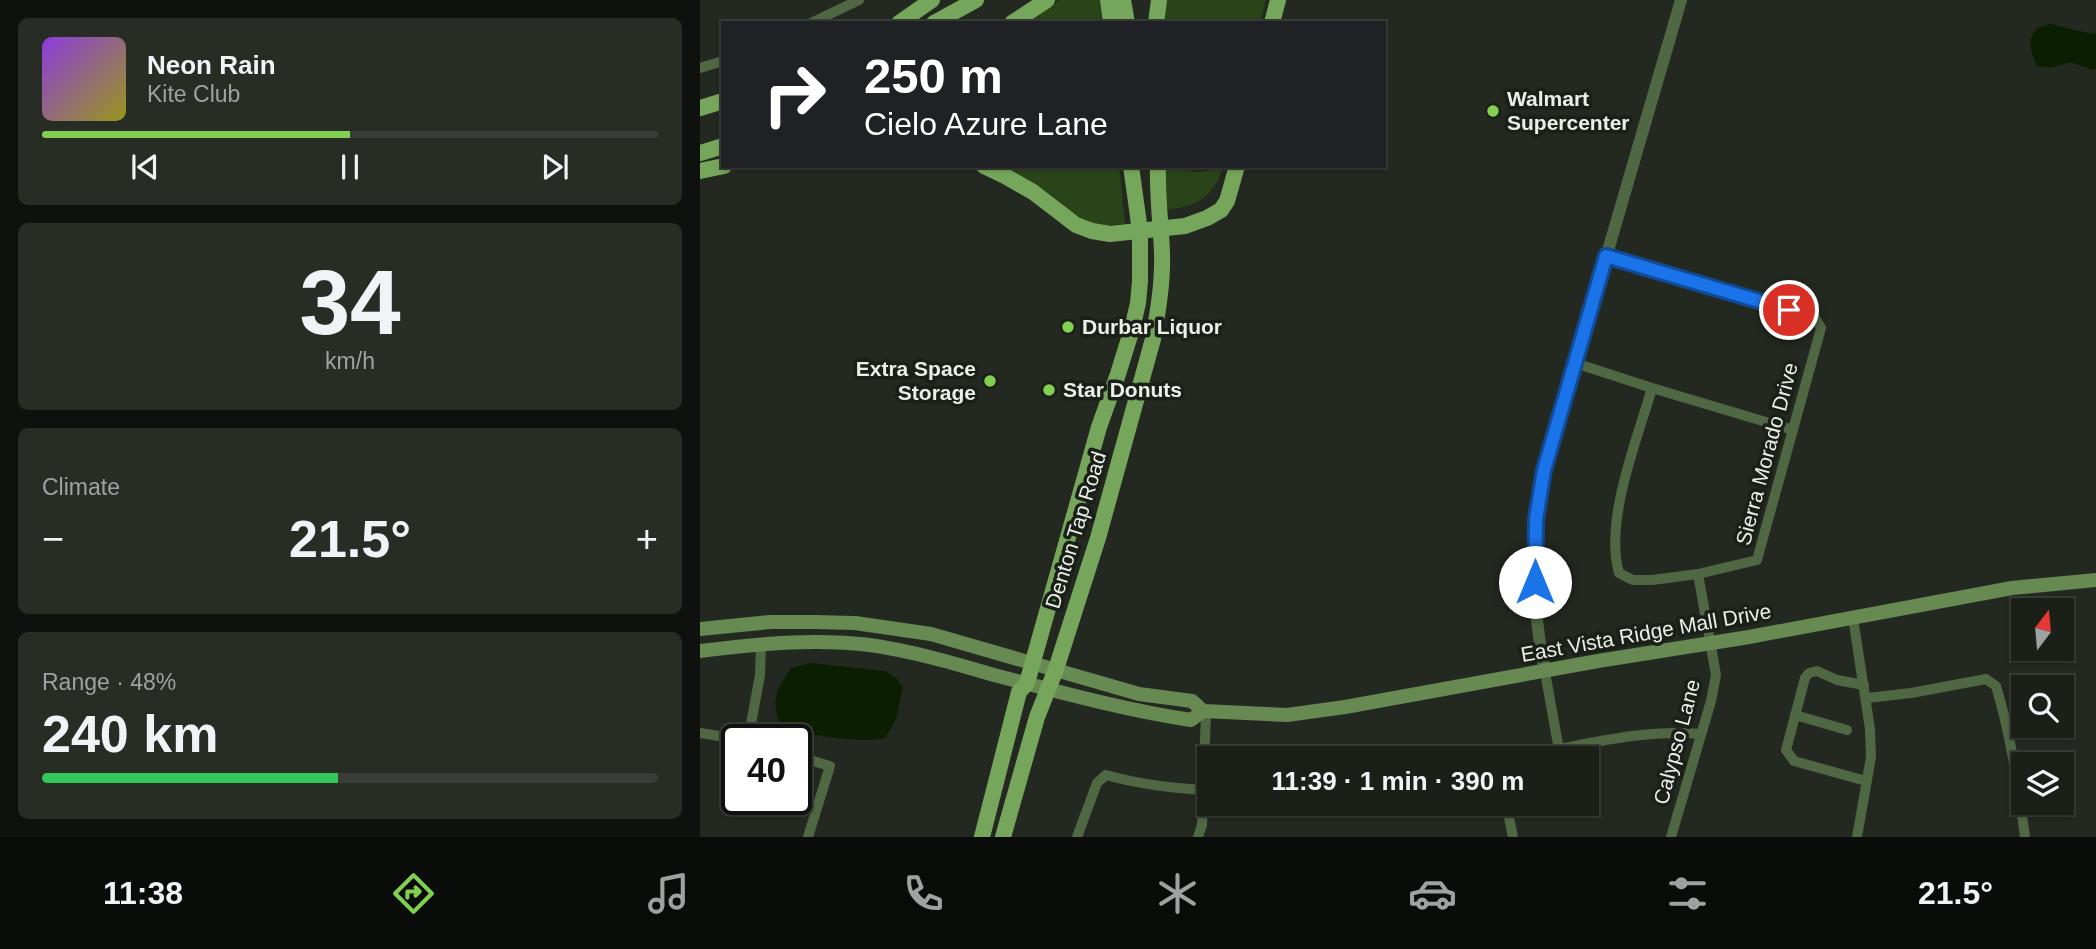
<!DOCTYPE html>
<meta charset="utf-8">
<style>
:root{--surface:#1a1f18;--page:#272c25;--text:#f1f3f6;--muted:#9fa2a2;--line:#383d37;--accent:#82d04f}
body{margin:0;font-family:Helvetica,sans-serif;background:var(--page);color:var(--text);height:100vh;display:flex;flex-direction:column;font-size:26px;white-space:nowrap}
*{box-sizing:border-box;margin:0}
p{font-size:23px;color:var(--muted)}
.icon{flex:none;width:38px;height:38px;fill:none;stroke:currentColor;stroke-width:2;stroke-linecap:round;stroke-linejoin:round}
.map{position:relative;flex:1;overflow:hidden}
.sheet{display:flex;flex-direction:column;gap:18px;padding:18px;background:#0e110d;width:700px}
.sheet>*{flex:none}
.hud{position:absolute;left:21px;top:21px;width:665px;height:147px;border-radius:0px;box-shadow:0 2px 5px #0004,0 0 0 2px var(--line);background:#202124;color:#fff;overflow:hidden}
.needle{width:46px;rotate:16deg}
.controls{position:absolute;left:1311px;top:598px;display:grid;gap:14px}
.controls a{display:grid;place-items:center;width:63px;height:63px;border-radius:0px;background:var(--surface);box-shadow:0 2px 5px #0004,0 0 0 2px var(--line);font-size:35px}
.speed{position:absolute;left:21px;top:724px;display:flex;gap:14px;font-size:35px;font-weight:700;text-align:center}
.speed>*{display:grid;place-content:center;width:91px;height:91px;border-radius:50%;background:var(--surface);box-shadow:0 2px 5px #0004,0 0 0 2px var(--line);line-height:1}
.speed .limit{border:4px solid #111;border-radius:10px;background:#fff;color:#111}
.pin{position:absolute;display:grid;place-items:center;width:60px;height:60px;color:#fff;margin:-30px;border:4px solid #fff;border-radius:50%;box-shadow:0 2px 7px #0007}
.me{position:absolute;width:77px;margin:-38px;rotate:0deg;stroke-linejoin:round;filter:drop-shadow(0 0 5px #0008)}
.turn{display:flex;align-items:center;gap:24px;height:147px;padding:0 28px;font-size:32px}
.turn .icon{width:91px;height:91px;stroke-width:2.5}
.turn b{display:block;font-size:49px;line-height:60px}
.big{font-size:52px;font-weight:700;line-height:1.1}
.sheet .widget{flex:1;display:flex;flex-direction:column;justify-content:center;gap:10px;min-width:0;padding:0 24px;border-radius:10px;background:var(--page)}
.sheet .dial{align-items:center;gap:0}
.dial b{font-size:91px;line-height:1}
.song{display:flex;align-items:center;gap:21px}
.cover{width:84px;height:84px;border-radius:10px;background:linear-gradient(135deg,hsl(270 70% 55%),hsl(60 70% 35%))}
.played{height:7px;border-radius:4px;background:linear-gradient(90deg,var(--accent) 50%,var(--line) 50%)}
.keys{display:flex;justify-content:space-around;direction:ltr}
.heat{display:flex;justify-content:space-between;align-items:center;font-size:38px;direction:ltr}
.charge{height:10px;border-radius:5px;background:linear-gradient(90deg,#34c759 48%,var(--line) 0)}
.trip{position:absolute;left:497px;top:746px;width:402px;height:70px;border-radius:0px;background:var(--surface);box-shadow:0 2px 5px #0004,0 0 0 2px var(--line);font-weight:700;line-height:70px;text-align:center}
.menu{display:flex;height:112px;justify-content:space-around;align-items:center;background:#0a0c0a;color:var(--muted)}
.menu .icon{width:49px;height:49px}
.menu .active{color:var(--accent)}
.menu b{font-size:32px;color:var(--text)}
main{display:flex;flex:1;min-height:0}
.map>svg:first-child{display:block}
.green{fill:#2a4419}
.water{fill:#0b1e00}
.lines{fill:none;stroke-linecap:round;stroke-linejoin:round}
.minor{stroke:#506743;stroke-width:10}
.tertiary{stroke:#506743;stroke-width:12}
.secondary{stroke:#668a51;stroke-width:14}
.primary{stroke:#76a65b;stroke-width:16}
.route-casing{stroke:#114b97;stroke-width:18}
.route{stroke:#1a73e8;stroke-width:12}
.poi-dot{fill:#82d04f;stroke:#1a1f17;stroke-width:2.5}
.labels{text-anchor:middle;stroke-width:7;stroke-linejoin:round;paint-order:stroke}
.poi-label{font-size:21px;font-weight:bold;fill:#eaefe9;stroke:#1a1f17;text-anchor:start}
.street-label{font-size:21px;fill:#eaefe9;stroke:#1a1f17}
</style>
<main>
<section class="sheet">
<div class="widget">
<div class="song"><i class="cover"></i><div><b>Neon Rain</b><p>Kite Club</p></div></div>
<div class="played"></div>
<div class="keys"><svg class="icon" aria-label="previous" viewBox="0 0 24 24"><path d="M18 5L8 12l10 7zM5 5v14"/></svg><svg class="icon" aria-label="pause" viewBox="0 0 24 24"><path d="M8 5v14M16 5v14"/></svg><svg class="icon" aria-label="next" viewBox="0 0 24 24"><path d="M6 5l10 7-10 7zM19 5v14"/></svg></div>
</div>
<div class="widget dial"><b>34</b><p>km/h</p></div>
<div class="widget"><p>Climate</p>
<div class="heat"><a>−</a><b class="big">21.5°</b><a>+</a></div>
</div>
<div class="widget"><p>Range · 48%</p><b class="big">240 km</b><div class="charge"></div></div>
</section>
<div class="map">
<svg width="1396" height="837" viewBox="0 0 1396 837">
<rect width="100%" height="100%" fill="#232920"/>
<g class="green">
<path d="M 360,0 L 400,0 L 402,23 L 325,23 Z"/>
<path d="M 463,0 L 566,0 L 560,23 L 461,23 Z"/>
<path d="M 295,166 L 419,166 L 425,224 L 397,226 L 383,223 Z"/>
<path d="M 464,166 C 477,166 487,172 500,172 C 508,171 515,168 523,167 C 515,194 497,208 468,209 L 466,205 Z"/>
</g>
<g class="water">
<path d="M 1351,24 L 1378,31 L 1396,34 L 1396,68 L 1393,70 L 1370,62 L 1350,68 L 1337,66 C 1328,48 1325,28 1351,24 Z"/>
<path d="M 111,663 L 185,671 L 195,677 L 203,687 L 196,719 L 185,738 C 158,744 106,735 80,726 C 71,698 76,691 91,668 Z"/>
</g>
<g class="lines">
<g class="minor">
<path d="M 111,23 L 159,0"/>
<path d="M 0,68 L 23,61"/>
<path d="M 906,256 L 1115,318 L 1121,328 L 1057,560 L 998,574 L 952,580 L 933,580 L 919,573 C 904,521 937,440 952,388"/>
<path d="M 875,363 L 952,388 L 1093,430"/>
<path d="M 1153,618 L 1170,729 L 1171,757 L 1157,837"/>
<path d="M 845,672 L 859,750"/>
<path d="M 1164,685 L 1137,680 L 1117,671 L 1109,673 L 1105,678 L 1086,750 L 1094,761 L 1166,781"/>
<path d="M 1167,698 L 1211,693 L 1286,679 L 1296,686 C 1311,736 1318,785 1325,837"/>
<path d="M 1095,715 L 1147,730"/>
<path d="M 0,733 L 44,740"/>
<path d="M 48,740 L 60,675 L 61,644"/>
<path d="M 96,756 L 130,766 L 108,837"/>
<path d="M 812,758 C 874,748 939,728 1001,734"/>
<path d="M 806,803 L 813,837"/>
<path d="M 377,837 L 397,783 L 406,775 C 438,784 470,788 504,790"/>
<path d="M 498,837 L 502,825 L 506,712"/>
<path d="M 971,837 L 1011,701 L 1016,675 L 998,574"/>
</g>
<path class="tertiary" d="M 845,672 C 835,622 831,569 836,519 C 838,502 842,486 844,470 L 981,0"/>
<g class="secondary">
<path d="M 0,629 L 70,622 L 114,622 L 155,623 L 231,634 L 439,694 L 492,701 L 503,711 L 587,715 L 645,707 L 898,661 L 1049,637 L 1312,588 L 1396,580"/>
<path d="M 0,651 C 56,644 113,638 170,645 C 212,651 253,663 294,675 C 359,692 425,710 491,720 L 503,711"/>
</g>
<g class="primary">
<path d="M 408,0 L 411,23"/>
<path d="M 423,0 L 427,23"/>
<path d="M 199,23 L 232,0"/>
<path d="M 234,23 L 276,0"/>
<path d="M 312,23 L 347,0"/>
<path d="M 456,23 L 459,0"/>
<path d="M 572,23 L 578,0"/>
<path d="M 0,108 L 23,101"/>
<path d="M 0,153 L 23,146"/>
<path d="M 284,166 L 305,176 L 333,192 L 376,225 L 392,231 L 410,234 L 485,226 L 507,218 L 521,210 L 527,201 L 537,166"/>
<path d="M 0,171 L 24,166"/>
<path d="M 282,837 L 319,692 L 327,683 L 399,427 L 418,374 L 432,329 L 438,303 L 440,281 L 440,231 L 431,166"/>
<path d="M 303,837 L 337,717 L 356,669 L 398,538 L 453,339 C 458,311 463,282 462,253 C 461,224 457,195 458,166"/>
</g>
</g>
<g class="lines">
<defs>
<path id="route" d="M 835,582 L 836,519 L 844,470 L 906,256 L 1089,310"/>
</defs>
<use href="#route" class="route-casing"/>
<use href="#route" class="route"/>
</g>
<g class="poi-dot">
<circle cx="793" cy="111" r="7"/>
<circle cx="368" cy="327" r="7"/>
<circle cx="290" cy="381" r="7"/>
<circle cx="349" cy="390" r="7"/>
</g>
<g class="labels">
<g class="poi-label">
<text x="807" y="106">Walmart<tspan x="807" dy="24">Supercenter</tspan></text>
<text x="382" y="334">Durbar Liquor</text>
<text x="276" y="376" text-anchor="end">Extra Space<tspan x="276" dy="24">Storage</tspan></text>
<text x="363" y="397">Star Donuts</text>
</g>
<g class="street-label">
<text transform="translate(1067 454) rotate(-75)" y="7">Sierra Morado Drive</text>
<text transform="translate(376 530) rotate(-73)" y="7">Denton Tap Road</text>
<text transform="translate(946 633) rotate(-10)" y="7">East Vista Ridge Mall Drive</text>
<text transform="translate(977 742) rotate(-75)" y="7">Calypso Lane</text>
</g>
</g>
</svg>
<div class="controls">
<a><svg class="needle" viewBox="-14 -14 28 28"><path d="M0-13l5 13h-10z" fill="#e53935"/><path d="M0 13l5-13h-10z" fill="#9fa2a2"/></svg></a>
<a><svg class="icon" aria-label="search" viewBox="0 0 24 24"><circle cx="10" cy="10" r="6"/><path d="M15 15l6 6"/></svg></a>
<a><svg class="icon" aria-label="layers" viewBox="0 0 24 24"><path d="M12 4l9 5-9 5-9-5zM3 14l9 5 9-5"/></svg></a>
</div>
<div class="speed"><div class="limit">40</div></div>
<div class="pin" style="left:1089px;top:310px;background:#d93025"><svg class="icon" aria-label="arrive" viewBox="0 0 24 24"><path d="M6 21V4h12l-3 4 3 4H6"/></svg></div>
<svg class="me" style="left:835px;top:582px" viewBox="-20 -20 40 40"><circle r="19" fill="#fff"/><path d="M0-13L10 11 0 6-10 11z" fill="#1a73e8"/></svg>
<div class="trip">11:39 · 1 min · 390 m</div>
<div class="hud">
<div class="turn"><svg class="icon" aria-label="right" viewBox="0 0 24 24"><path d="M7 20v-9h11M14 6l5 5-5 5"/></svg><div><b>250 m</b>Cielo Azure Lane</div></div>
</div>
</div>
</main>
<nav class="menu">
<b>11:38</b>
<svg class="icon active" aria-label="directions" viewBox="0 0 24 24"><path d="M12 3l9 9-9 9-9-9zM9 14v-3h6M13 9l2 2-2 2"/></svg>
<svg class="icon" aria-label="music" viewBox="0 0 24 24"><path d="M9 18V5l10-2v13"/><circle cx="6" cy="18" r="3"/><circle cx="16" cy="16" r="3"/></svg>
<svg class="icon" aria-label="phone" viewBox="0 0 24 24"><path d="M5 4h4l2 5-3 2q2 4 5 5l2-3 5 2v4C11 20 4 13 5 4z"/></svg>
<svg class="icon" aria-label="climate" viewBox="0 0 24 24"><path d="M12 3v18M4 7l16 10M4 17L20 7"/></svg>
<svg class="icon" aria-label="car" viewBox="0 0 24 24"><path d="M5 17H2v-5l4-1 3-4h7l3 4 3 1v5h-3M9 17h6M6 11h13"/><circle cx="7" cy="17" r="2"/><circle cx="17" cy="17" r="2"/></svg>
<svg class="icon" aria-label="filters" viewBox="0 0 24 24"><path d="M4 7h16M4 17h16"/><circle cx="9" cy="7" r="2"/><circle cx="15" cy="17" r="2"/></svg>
<b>21.5°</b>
</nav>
